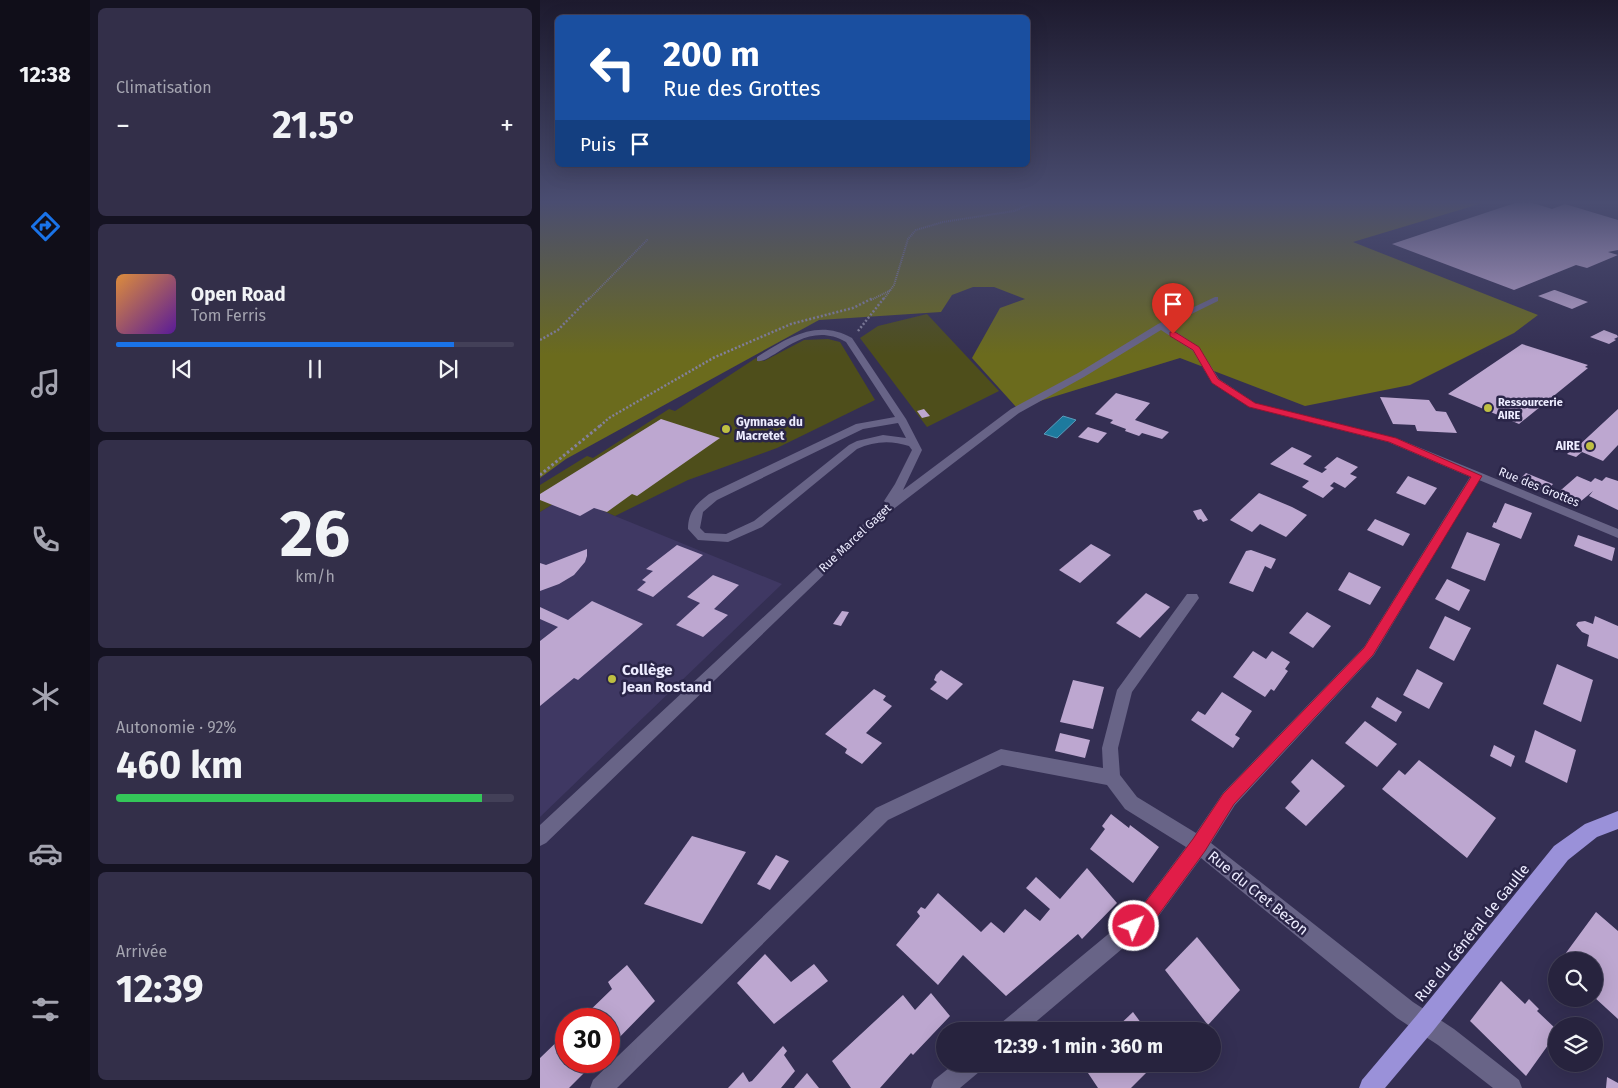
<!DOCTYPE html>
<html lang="fr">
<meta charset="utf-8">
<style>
:root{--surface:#27233e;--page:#332f49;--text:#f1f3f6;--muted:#a4a4b0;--line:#434058;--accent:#1a73e8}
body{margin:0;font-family:"Fira Sans",sans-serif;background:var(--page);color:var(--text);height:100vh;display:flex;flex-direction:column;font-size:19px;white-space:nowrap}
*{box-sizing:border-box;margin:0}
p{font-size:16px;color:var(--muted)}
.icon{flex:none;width:28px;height:28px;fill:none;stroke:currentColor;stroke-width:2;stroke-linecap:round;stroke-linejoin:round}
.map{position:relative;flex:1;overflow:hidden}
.drawer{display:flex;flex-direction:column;gap:8px;padding:8px;background:#151322;width:450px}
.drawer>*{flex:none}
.top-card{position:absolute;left:15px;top:15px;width:475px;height:152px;border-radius:8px;box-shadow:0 5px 20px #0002,0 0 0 1px var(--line);background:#1a4fa0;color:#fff;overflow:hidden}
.fabs{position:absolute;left:1008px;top:952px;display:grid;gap:10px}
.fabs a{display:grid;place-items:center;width:55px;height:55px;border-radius:50%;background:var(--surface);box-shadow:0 5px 20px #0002,0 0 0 1px var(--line);font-size:25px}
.speed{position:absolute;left:15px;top:1008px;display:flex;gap:10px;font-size:25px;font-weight:700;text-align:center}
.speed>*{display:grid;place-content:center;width:65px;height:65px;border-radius:50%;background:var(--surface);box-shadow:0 5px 20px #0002,0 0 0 1px var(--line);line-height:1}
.speed .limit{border:8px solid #d22;background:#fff;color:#111}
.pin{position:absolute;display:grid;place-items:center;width:42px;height:42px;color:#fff;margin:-51px -21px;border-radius:50% 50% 50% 0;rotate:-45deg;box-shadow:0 0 5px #0007}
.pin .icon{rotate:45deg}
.me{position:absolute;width:55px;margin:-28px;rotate:46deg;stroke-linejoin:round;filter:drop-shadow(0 0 4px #0008)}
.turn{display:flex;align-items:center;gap:18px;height:105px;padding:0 25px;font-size:22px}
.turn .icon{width:65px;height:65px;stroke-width:2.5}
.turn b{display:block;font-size:35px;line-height:42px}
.then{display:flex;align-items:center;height:48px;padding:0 25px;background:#0003;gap:10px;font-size:19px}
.big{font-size:38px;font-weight:700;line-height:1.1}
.drawer .widget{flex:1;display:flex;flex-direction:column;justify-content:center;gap:8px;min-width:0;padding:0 18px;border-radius:8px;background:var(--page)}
.drawer .dial{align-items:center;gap:0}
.dial b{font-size:65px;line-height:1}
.song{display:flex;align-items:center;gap:15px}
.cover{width:60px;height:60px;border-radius:8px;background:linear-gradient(135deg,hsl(30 70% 55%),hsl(270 70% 35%))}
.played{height:5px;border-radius:2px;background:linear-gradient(90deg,var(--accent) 85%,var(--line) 85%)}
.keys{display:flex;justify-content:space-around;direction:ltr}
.heat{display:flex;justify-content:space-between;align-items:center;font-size:28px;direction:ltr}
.charge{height:8px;border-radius:4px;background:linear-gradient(90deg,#34c759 92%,var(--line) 0)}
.trip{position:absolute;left:396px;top:1022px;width:285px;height:50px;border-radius:25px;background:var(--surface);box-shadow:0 5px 20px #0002,0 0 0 1px var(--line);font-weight:700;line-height:50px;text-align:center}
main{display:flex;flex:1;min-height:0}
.tabs{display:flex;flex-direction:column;width:90px;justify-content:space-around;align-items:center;background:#100e19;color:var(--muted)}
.tabs .icon{width:35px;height:35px}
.tabs .current{color:var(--accent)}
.tabs b{font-size:22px;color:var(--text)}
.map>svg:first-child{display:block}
.built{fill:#3f3863}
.green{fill:#4e4e1b}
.forest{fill:#6b6b1d}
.water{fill:#1d7a9e;stroke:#5b9cbb}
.building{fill:#bda7d0}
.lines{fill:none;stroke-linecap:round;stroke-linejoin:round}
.path-far2{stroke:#84819d;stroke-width:2;stroke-dasharray:1 1;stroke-linecap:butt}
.path-far1{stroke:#84819d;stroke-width:2.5;stroke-dasharray:2 2;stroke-linecap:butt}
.path{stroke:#84819d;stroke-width:3;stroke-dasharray:2.5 2.5;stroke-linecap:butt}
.minor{fill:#686487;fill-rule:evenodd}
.major{fill:#9a91d9;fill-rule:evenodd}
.route{fill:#e11d48;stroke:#92132f}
.poi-dot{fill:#bebf42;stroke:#2a2548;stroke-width:2}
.labels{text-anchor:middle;stroke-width:5;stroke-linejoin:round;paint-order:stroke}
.far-poi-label{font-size:11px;font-weight:bold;fill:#edecff;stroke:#2a2548;text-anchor:start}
.poi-label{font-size:12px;font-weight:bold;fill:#edecff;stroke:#2a2548;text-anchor:start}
.street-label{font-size:12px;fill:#edecff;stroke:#2a2548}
.near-poi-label{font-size:15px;font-weight:bold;fill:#edecff;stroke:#2a2548;text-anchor:start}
.near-street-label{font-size:15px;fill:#edecff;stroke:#2a2548}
</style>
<main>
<nav class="tabs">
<b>12:38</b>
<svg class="icon current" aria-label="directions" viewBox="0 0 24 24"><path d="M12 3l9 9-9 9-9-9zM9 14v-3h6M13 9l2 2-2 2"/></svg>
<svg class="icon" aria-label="music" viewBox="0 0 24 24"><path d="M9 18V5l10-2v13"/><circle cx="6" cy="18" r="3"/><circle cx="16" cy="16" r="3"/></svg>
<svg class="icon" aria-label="phone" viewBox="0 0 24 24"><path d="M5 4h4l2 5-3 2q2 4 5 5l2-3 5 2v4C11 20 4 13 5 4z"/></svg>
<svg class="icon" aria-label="climate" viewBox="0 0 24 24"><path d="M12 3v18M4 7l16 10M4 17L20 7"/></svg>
<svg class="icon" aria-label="car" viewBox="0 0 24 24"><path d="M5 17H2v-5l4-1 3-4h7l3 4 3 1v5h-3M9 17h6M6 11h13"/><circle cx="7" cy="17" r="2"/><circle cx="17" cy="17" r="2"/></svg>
<svg class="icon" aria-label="filters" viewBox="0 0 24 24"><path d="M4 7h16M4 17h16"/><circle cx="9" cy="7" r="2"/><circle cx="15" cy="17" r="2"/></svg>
</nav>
<section class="drawer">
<div class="widget"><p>Climatisation</p>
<div class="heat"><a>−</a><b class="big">21.5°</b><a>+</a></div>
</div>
<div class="widget">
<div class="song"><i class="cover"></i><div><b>Open Road</b><p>Tom Ferris</p></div></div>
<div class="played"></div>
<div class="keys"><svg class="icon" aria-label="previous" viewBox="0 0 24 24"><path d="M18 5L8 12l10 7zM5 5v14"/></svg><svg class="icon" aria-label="pause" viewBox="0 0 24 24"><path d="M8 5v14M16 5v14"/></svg><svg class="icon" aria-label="next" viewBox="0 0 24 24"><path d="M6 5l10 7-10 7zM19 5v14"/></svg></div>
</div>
<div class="widget dial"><b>26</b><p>km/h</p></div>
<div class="widget"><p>Autonomie · 92%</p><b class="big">460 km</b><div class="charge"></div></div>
<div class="widget"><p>Arrivée</p><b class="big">12:39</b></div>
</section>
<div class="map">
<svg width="1078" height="1088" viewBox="0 0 1078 1088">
<rect width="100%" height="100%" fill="#342f53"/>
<path class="built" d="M 28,495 L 75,516 L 242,584 L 0,817 L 0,512 Z"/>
<g class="green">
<path d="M 387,314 L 459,391 L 387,427 L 320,338 L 338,326 Z"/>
<path d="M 288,339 L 300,342 L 335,400 L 237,448 L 148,480 L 75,516 L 28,495 L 0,512 L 0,485 L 47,456 L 53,458 L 129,409 L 135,411 L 216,358 L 224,361 L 264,340 Z"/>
</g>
<path class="forest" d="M 0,202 L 946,202 L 813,242 L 998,315 L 974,333 L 870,385 L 765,406 L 640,358 L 477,408 L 432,358 L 460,308 L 485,299 L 454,287 L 433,287 L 412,295 L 401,312 L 279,320 L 26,459 L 0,478 Z"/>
<path class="water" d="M 523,416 L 536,420 L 517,438 L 504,434 Z"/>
<g class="building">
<path d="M 978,202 L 990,202 L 1012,209 L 1025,204 L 1078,220 L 1078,250 L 1068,252 L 1078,255 L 1047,268 L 1036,265 L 974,290 L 852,244 Z"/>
<path d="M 1014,290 L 1015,290 L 1048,302 L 1032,309 L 998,296 Z"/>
<path d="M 1064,330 L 1077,335 L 1078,337 L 1074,339 L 1076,340 L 1069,344 L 1050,337 Z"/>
<path d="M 982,344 L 1048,365 L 1045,367 L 1048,368 L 979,424 L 908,394 Z"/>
<path d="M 576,393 L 610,403 L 595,420 L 629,432 L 622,439 L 602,433 L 599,436 L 585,431 L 586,429 L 570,423 L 573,420 L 555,414 Z"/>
<path d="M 840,397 L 889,400 L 896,411 L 906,412 L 917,433 L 877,431 L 875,425 L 853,424 Z"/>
<path d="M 384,409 L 390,416 L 382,418 L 377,411 Z"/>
<path d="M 1078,409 L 1078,445 L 1063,461 L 1042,452 L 1036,457 L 1027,454 L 1033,448 L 1035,449 Z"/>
<path d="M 121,419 L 180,438 L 97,496 L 92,494 L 67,512 L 54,508 L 40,516 L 0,500 L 0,494 Z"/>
<path d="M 548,427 L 567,433 L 558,443 L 538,437 Z"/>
<path d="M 752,447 L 772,456 L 763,464 L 782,473 L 787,469 L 784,468 L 797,457 L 818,467 L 810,474 L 817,477 L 805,488 L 794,482 L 790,486 L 794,488 L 783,498 L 762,487 L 769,481 L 730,464 Z"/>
<path d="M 986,473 L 1013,484 L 1005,493 L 978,481 Z"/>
<path d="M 868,476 L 897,488 L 885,505 L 856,493 Z"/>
<path d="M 1037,476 L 1051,482 L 1055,478 L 1062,481 L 1066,477 L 1078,481 L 1078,510 L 1049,496 L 1053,491 L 1034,507 L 1013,497 Z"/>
<path d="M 719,493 L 752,507 L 767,515 L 746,537 L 720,524 L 712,532 L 690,520 Z"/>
<path d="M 965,503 L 992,513 L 981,539 L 952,527 L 954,522 L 956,523 Z"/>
<path d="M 661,509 L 668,520 L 663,522 L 661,519 L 658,520 L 653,511 Z"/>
<path d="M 835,519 L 870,534 L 863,546 L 827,530 Z"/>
<path d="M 927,532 L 960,544 L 945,581 L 911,568 Z"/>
<path d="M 1038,535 L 1075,548 L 1072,561 L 1034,546 Z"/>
<path d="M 551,544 L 571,555 L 540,583 L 519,570 Z"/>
<path d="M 137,545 L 163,555 L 113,597 L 97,590 L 106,582 L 102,580 L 113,571 L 106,569 Z"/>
<path d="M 47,549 L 47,556 L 45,562 L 34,575 L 19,584 L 0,591 L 0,563 L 6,565 Z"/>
<path d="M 711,550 L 736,559 L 731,569 L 725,566 L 713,592 L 689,583 L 706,551 Z"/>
<path d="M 809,572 L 841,587 L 830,605 L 798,590 Z"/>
<path d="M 173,575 L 199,585 L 174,609 L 188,615 L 163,637 L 136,625 L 160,603 L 147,597 Z"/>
<path d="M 907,579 L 930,590 L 919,611 L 895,599 Z"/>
<path d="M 606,593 L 630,607 L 600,638 L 576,623 Z"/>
<path d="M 52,601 L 103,624 L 38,680 L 34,678 L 0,706 L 0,641 L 18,627 L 0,619 L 0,607 L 28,620 Z"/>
<path d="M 302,611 L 309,612 L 301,626 L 293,624 Z"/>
<path d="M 767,612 L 791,626 L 773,648 L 749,633 Z"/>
<path d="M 905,616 L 931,628 L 914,661 L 889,648 Z"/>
<path d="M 1055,616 L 1078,626 L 1078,659 L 1047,646 L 1049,635 L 1042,632 L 1036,625 L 1038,622 L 1045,621 L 1053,624 Z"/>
<path d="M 713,651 L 726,659 L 732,651 L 750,662 L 745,669 L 748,671 L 734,691 L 731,689 L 725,697 L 693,677 Z"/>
<path d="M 1017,664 L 1053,680 L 1041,722 L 1003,704 Z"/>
<path d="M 877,669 L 903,683 L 889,709 L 863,695 Z"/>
<path d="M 401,670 L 423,684 L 407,700 L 390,689 L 397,682 L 394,680 L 396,675 Z"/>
<path d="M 533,680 L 564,687 L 553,729 L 520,722 Z"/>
<path d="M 334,689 L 346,696 L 343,700 L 352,706 L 326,733 L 342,743 L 322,764 L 305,753 L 307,749 L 285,734 Z"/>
<path d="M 682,692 L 712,711 L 695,735 L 700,738 L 693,748 L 651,720 L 658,711 L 665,715 Z"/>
<path d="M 837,697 L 862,712 L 856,722 L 831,707 Z"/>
<path d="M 825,721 L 857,744 L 837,767 L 805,743 Z"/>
<path d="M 995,730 L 1036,750 L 1027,783 L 985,762 Z"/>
<path d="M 520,733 L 550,740 L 545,758 L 515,751 Z"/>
<path d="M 954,745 L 975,756 L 971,767 L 950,756 Z"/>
<path d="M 772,759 L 805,786 L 766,826 L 745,808 L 760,791 L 751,782 Z"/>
<path d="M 879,760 L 956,818 L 927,858 L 842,789 L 859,770 L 865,775 Z"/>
<path d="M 571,814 L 589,828 L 590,825 L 619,847 L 593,883 L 550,849 L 565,829 L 562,826 Z"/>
<path d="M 152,836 L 206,852 L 162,924 L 104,904 Z"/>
<path d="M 236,855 L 249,861 L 230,890 L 217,884 Z"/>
<path d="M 547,868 L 577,903 L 542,939 L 538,934 L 466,996 L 423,955 L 398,985 L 356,945 L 380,916 L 377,912 L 381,907 L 385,909 L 398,893 L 441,932 L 451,922 L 464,933 L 485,909 L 500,921 L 510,909 L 486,888 L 496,877 L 520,899 Z"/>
<path d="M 1056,912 L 1078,931 L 1078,1019 L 1054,997 L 1054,961 L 1020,961 Z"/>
<path d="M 657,937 L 700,990 L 668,1025 L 625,970 Z"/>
<path d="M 225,954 L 251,982 L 274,964 L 288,981 L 234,1024 L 197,983 Z"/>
<path d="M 87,965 L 115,1001 L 69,1048 L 69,1019 L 41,1019 L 72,989 L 68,982 Z"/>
<path d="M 961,981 L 985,1004 L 989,999 L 999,1009 L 997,1011 L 1016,1029 L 1016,1034 L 986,1076 L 930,1021 Z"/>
<path d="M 391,993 L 410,1016 L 373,1055 L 371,1053 L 340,1088 L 311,1088 L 292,1061 L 363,995 L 375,1010 Z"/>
<path d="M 593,1012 L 607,1031 L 573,1031 Z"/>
<path d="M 26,1033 L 26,1061 L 56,1061 L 29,1088 L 0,1088 L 0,1058 Z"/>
<path d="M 243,1046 L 247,1051 L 244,1055 L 255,1071 L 241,1088 L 188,1088 L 203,1072 L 209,1082 L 212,1081 Z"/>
<path d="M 542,1064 L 608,1064 L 605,1067 L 608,1071 L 591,1088 L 558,1088 Z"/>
<path d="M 267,1073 L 279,1088 L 254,1088 Z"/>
<path d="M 1067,1077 L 1078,1083 L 1078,1088 L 1066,1088 Z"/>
</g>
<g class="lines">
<g class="path-far2">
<path d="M 48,300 L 108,239"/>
<path d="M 331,300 L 351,290"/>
<path d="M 343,300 L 354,285 L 368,239 L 376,230 L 403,222 L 474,211 L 496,202"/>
</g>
<g class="path-far1">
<path d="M 318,331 L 344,298"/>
<path d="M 0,340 L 18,330 L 49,298"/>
<path d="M 60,426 L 69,418 L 173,358 L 251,324 L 313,308 L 333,298"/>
</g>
<path class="path" d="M 0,475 L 61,425"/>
<g class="minor">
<path d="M 675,297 L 678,297 L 678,301 L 627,326 L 659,347 L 679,379 L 715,403 L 856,438 L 1078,529 L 1078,538 L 939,480 L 834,655 L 695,805 L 671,843 L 873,1002 L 914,1029 L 979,1080 L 982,1088 L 953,1088 L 898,1045 L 857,1018 L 661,858 L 615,921 L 485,1031 L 458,1031 L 461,1023 L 601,907 L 646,847 L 585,809 L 567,785 L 462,765 L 348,820 L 77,1088 L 50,1088 L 53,1080 L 336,808 L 461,749 L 563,768 L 562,748 L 577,690 L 647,594 L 657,594 L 659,598 L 592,692 L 578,748 L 580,775 L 597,797 L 656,833 L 683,793 L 824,647 L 930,477 L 848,442 L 709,407 L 672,383 L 653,351 L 621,330 L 544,377 L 479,413 L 347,514 L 6,843 L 0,846 L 0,825 L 346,503 L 344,501 L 355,484 L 372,450 L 369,446 C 351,440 334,441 317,449 L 222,527 L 188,542 L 158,540 L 148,529 C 148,512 156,504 169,494 L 316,424 L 355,417 L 306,342 C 279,327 258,339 235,354 C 229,357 224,362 217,361 L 217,357 C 247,338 277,318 312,338 L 366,419 L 382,450 L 363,490 L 471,409 L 538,373 L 618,324 ZM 358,423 L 366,438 L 343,435 L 317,441 L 309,445 L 214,521 L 186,534 L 165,533 L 160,528 L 163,512 L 177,500 L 323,429 Z"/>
<path d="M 414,1064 L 442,1064 L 439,1072 L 420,1088 L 391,1088 L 394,1080 Z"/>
</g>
<path class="major" d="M 1078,811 L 1078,829 L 1057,837 L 1028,860 L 893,1031 L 845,1088 L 819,1088 L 822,1080 L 877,1015 L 1014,846 L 1045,824 Z"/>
</g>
<linearGradient id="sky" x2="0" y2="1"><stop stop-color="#1d1a2e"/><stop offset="0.57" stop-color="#4a4d71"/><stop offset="1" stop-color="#4a4d71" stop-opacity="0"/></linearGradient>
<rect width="1078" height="355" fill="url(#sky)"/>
<path class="route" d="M 630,332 L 635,332 L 659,347 L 678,379 L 715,403 L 856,438 L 942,476 L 833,655 L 694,804 L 665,851 L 614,921 L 600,932 L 594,935 L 587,932 L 585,926 L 587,920 L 601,908 L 653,839 L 683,794 L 824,648 L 931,477 L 849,442 L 709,407 L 672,383 L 653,350 L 630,336 Z"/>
<g class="poi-dot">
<circle cx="948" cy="408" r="5"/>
<circle cx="186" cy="429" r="5"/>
<circle cx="1050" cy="446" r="5"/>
<circle cx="72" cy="679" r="5"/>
</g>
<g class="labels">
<g class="far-poi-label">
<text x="958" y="406">Ressourcerie<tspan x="958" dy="13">AIRE</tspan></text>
</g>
<g class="poi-label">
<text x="196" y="426">Gymnase du<tspan x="196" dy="14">Macretet</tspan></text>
<text x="1040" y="450" text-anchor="end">AIRE</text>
</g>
<g class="street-label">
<text transform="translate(999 487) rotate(22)" y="4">Rue des Grottes</text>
<text transform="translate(315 538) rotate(-43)" y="4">Rue Marcel Gaget</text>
</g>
<g class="near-poi-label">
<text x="82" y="675">Collège<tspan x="82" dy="17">Jean Rostand</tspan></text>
</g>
<g class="near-street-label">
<text transform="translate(718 893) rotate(39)" y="5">Rue du Cret Bezon</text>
<text transform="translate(932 933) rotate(-51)" y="5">Rue du Général de Gaulle</text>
</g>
</g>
</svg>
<div class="fabs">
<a><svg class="icon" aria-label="search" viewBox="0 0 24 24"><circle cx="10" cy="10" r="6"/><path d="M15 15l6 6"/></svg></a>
<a><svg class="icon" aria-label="layers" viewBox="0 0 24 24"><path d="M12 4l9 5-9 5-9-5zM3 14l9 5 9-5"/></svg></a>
</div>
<div class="speed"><div class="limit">30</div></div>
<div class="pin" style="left:633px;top:334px;background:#d93025"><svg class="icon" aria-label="arrive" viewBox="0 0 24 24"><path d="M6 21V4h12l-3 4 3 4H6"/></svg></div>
<svg class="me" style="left:594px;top:926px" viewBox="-20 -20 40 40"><circle r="17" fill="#e11d48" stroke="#fff" stroke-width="3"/><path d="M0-11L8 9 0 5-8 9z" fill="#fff"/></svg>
<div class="trip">12:39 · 1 min · 360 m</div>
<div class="top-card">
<div class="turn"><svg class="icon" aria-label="left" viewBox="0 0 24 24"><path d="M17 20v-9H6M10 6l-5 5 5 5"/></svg><div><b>200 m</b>Rue des Grottes</div></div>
<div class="then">Puis<svg class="icon" aria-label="arrive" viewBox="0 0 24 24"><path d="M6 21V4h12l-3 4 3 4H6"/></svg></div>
</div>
</div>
</main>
